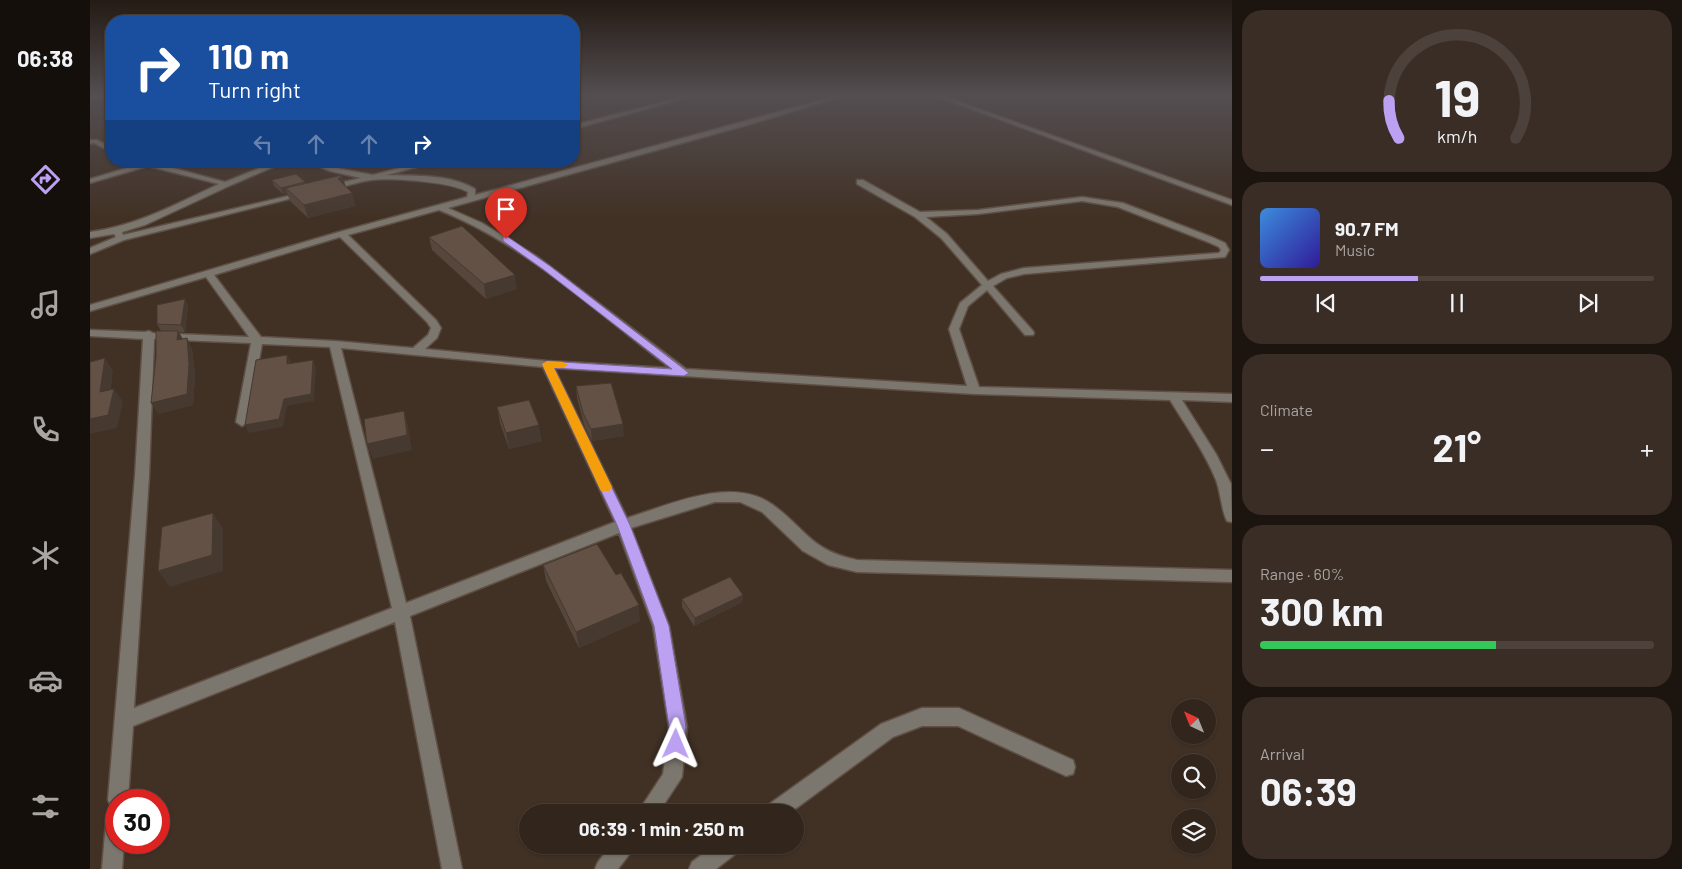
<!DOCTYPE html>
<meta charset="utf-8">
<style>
:root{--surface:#31251c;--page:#392d25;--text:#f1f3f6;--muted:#a8a5a3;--line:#4c423b;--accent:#bca0f2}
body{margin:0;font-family:Barlow,sans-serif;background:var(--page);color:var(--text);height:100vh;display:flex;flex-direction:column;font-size:19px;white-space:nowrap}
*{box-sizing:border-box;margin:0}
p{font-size:16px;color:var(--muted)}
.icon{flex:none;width:28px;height:28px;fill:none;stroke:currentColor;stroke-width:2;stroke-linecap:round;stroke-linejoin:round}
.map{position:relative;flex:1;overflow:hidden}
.sheet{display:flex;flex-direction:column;gap:10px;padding:10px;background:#1b140f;width:450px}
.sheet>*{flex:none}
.hud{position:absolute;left:15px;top:15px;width:475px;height:152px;border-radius:20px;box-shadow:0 1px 4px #0004,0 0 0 1px var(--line);background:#1a4fa0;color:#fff;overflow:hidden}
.needle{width:32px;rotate:317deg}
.buttons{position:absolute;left:1081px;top:699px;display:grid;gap:10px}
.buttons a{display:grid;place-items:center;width:45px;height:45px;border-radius:50%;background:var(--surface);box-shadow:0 1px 4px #0004,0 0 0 1px var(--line);font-size:25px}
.speed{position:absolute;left:15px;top:789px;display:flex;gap:10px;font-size:25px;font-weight:700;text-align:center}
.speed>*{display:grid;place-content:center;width:65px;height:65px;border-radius:50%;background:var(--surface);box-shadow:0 1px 4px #0004,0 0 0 1px var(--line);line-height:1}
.speed .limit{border:8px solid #d22;background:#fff;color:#111}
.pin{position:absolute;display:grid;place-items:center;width:42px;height:42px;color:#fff;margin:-51px -21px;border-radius:50% 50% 50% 0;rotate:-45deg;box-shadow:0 0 5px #0007}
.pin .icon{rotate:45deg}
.me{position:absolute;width:55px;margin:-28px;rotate:1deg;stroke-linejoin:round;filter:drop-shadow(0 0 4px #0008)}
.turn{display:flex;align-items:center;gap:18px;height:105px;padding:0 20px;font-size:22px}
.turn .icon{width:65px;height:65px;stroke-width:2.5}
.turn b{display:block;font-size:35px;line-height:42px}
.lanes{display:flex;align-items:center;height:48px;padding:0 20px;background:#0003;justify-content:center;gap:25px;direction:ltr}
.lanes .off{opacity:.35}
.big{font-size:38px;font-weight:700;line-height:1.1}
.sheet .widget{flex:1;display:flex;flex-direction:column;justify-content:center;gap:8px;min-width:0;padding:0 18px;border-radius:20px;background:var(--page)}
.sheet .dial{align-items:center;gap:0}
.dial svg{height:130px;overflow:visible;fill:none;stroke:var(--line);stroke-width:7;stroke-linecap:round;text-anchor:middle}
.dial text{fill:var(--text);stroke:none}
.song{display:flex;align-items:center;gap:15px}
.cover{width:60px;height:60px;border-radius:8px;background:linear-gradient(135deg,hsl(210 70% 55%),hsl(250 70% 35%))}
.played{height:5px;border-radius:2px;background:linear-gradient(90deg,var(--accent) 40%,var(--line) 40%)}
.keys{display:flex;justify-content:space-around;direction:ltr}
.heat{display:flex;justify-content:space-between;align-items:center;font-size:28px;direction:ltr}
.charge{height:8px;border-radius:4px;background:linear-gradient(90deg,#34c759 60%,var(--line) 0)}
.trip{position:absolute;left:429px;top:804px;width:285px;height:50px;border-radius:25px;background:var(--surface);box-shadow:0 1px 4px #0004,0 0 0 1px var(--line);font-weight:700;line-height:50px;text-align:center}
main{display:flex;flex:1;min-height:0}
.dock{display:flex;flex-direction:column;width:90px;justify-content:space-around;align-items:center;background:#140f0b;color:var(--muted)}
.dock .icon{width:35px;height:35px}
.dock .selected{color:var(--accent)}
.dock b{font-size:22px;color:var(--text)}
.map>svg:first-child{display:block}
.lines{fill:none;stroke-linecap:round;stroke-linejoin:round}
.minor-casing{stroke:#5f4f44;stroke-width:3}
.minor{fill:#7c776e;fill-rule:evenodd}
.wall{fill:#56463b}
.shaded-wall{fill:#463930}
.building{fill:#645145;stroke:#463930}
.route{fill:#bca0f2;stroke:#7a689d}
.slow{fill:#f59e0b}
</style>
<main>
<nav class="dock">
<b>06:38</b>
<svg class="icon selected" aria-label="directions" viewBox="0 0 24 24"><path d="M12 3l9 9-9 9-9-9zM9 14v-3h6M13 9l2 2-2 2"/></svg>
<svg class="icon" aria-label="music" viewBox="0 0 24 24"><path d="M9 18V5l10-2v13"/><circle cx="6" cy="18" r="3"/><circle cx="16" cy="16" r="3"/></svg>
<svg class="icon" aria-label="phone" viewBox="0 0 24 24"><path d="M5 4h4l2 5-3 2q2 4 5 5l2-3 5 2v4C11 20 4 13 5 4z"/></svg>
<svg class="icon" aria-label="climate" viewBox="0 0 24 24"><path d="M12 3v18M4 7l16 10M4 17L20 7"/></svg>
<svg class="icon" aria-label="car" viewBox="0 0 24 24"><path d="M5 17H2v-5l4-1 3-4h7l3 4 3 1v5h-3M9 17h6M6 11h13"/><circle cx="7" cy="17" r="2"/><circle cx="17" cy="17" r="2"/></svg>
<svg class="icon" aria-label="filters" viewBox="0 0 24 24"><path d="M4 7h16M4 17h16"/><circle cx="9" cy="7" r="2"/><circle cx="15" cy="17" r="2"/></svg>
</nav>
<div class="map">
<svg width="1142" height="869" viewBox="0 0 1142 869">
<rect width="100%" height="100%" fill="#413125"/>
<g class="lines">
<defs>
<g id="minor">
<path d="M 0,96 L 17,96 L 0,100 Z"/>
<path d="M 596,96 L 604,96 L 484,129 L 484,125 Z"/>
<path d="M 746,96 L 754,96 L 661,124 L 358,208 L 392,223 L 446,256 L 596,369 L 877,386 L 859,329 L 870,303 L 892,285 L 851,238 L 825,217 L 767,184 L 767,180 L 773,180 L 830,212 L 888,210 L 992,197 L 1033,203 L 1124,238 L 1135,243 L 1139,250 L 1135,257 L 934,274 L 917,278 L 903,286 L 943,331 L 944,333 L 943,335 L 935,335 L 897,290 L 878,306 L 869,329 L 889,387 L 1142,394 L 1142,402 L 1092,400 L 1126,454 L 1141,484 L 1142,522 L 1137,521 C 1131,509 1131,493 1126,480 C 1114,451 1096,426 1080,400 L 884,394 L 464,368 L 537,518 C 580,505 642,475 683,505 C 717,530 720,550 767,560 L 1142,570 L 1142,582 L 767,572 L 738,565 L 713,551 L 672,512 L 650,502 L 625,502 L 541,528 L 579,626 L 597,727 L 592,777 L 569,812 L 548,812 L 573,774 L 579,727 L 563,626 L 529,533 L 320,616 L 372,869 L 352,869 L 305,622 L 43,726 L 38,800 L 26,800 L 26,809 L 21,807 L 18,800 L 45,476 L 53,339 L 0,336 L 0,330 L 55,332 L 59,331 L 63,333 L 159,337 L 116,277 L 0,311 L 0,305 L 249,232 L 377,197 L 378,192 C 363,182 299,177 281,180 C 267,182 253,187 239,190 L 235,188 L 236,186 L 271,178 L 240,171 L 216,161 L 226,161 L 251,169 L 283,175 L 336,161 L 349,161 L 297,175 C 325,176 361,174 385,189 L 385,195 ZM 992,201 L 1028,207 L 1118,242 L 1129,247 L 1131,250 L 1129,253 L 934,268 L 911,274 L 898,281 L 857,234 L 836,217 L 888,214 ZM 349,210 C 437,245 506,312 580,368 L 457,361 L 335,349 L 347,338 L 351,328 L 346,320 L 258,235 ZM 250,237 L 337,322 L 341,328 L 338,335 L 323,348 L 245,341 L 171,337 L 124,275 ZM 64,339 L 161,343 L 146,422 L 152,426 L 158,422 L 172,344 L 240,347 L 302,608 L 44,708 L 59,476 ZM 251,348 L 453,367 L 525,522 L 316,603 Z"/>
<path d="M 846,96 L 853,96 L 1142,200 L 1142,205 Z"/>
<path d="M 0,140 L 7,140 L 21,147 L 21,152 L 4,143 L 0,144 Z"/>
<path d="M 45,161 L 57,161 L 135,182 L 187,161 L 197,161 L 139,186 L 55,225 L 32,232 L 33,235 L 215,192 L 219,194 L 34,240 L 0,254 L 0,248 L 26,237 L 24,234 L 0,238 L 0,232 C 46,226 86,204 129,184 L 58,166 L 0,183 L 0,179 L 50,164 Z"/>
<path d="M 832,708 L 869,708 L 983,760 L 985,767 L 983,774 L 976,776 L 868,726 L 832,726 L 803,737 L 701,812 L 675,812 L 678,805 L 791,724 Z"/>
<path d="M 26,812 L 26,842 L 34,842 L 32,869 L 12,869 L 16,822 L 19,815 Z"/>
<path d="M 521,845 L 544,845 L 541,852 L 528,869 L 505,869 L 508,862 Z"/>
<path d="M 624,845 L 651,845 L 648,852 L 626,869 L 599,869 L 602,862 Z"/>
</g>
</defs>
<use href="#minor" class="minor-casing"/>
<use href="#minor" class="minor"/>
</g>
<g class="wall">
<path d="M 182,180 L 256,187 L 262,193 L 265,206 L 218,218 L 200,201 L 197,193 L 193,194 L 184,186 Z"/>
<path d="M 339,237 L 427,289 L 396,299 L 342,250 Z"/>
<path d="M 95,299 L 98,306 L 95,332 L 89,332 L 93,339 L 102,349 L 105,375 L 103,405 L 68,414 L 71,331 L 67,324 Z"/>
<path d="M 486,386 L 534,436 L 502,441 L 494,425 L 487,398 Z"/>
<path d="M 407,407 L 452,441 L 419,449 L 410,423 Z"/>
<path d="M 453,565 L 550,621 L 489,648 L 456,581 Z"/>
<path d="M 653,595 L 652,602 L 604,626 L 592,607 L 592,599 Z"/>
</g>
<g class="shaded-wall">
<path d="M 252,175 L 256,187 L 248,179 Z"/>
<path d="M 215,182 L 217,188 L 196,188 L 197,193 L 193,194 L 191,188 Z"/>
<path d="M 262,193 L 265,206 L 218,218 L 214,205 Z"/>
<path d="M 425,275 L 427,289 L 396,299 L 394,284 Z"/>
<path d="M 95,299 L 98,306 L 95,332 L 91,325 Z"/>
<path d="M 88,331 L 94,342 L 87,340 Z"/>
<path d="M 97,338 L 102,349 L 105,375 L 103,405 L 68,414 L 61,403 Z"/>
<path d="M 197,355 L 201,362 L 200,372 L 197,364 Z"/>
<path d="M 15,358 L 23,371 L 19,406 L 10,392 Z"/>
<path d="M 223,360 L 226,368 L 224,401 L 197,406 L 193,427 L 159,433 L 155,425 L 194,399 Z"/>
<path d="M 24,389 L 33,402 L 27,428 L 0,434 L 0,419 Z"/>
<path d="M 314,411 L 318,426 L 322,450 L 283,459 L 277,444 Z"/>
<path d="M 533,424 L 534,436 L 502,441 L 501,429 Z"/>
<path d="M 449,425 L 452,441 L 419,449 L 416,433 Z"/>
<path d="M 123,513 L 133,529 L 133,571 L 80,587 L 68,571 Z"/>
<path d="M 653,595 L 652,602 L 604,626 L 605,618 Z"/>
<path d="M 549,605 L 550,621 L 489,648 L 486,632 Z"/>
</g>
<g class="building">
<path d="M 206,174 L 215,182 L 191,188 L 182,180 Z"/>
<path d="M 252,175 L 248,179 L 262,193 L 214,205 L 196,188 Z"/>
<path d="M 372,226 L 425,275 L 394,284 L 339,237 Z"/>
<path d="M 95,299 L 91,325 L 67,324 L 67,305 Z"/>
<path d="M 66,331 L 88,331 L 87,340 L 97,338 L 99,364 L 97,394 L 61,403 L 66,357 Z"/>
<path d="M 197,355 L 197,364 L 223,360 L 221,394 L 194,399 L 189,419 L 155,425 L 166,360 Z"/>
<path d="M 15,358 L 10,392 L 24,389 L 18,415 L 0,419 L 0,362 Z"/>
<path d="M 521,383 L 533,424 L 501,429 L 493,413 L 486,386 Z"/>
<path d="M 439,400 L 449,425 L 416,433 L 407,407 Z"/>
<path d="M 314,411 L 317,435 L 277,444 L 274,419 Z"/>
<path d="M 123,513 L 122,555 L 68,571 L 72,527 Z"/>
<path d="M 507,544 L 526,575 L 531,573 L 549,605 L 486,632 L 453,565 Z"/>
<path d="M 640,577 L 653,595 L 605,618 L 592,599 Z"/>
</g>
<linearGradient id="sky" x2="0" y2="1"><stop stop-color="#241b14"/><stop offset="0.44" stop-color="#544e51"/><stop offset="1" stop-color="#544e51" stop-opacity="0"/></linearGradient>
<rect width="1142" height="217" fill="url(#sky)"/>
<path class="route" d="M 413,237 L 418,237 L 460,266 L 599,373 L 594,376 L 464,368 L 540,525 L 579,626 L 596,727 L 592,750 L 586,752 L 580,750 L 577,744 L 579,727 L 564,626 L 527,525 L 452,364 L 457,361 L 582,369 L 454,270 L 413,241 Z"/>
<path class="slow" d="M 457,361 L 473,362 L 478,365 L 473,368 L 464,368 L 522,487 L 520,491 L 511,491 L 509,487 L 452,364 Z"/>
</svg>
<div class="buttons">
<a><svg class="needle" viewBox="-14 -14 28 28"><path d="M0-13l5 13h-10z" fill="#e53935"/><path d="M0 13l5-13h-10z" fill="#a8a5a3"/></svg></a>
<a><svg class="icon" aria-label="search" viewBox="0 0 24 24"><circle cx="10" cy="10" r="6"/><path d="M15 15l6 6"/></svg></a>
<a><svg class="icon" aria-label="layers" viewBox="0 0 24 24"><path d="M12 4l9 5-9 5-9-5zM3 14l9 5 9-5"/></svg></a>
</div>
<div class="speed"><div class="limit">30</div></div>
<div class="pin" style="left:416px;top:239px;background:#d93025"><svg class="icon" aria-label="arrive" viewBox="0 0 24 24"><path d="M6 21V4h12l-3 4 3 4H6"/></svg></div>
<svg class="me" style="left:586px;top:744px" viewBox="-20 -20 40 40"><path d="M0-17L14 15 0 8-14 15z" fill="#bca0f2" stroke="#fff" stroke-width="4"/></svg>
<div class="trip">06:39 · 1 min · 250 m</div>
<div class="hud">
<div class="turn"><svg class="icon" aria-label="right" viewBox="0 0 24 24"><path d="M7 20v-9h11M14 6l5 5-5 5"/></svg><div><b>110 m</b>Turn right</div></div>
<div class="lanes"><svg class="icon off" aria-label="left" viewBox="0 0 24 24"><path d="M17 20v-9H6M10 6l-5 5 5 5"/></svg><svg class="icon off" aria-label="ahead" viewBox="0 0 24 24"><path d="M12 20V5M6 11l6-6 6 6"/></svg><svg class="icon off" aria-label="ahead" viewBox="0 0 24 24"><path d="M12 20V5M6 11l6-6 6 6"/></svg><svg class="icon" aria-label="right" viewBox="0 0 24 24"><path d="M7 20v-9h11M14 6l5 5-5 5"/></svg></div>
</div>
</div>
<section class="sheet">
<div class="widget dial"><svg viewBox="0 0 100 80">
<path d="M14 69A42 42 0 1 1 86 69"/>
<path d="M14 69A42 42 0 0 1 8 46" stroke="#bca0f2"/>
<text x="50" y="56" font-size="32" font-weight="700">19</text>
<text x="50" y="72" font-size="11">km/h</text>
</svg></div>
<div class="widget">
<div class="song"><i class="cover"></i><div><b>90.7 FM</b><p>Music</p></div></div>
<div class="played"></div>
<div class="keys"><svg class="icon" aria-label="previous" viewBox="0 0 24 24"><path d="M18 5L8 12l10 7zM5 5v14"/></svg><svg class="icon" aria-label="pause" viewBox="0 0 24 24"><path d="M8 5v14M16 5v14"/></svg><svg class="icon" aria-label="next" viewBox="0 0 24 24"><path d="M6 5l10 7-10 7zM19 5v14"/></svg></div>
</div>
<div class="widget"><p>Climate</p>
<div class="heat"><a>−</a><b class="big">21°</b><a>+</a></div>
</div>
<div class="widget"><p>Range · 60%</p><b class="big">300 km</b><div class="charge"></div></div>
<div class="widget"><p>Arrival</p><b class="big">06:39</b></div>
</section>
</main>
